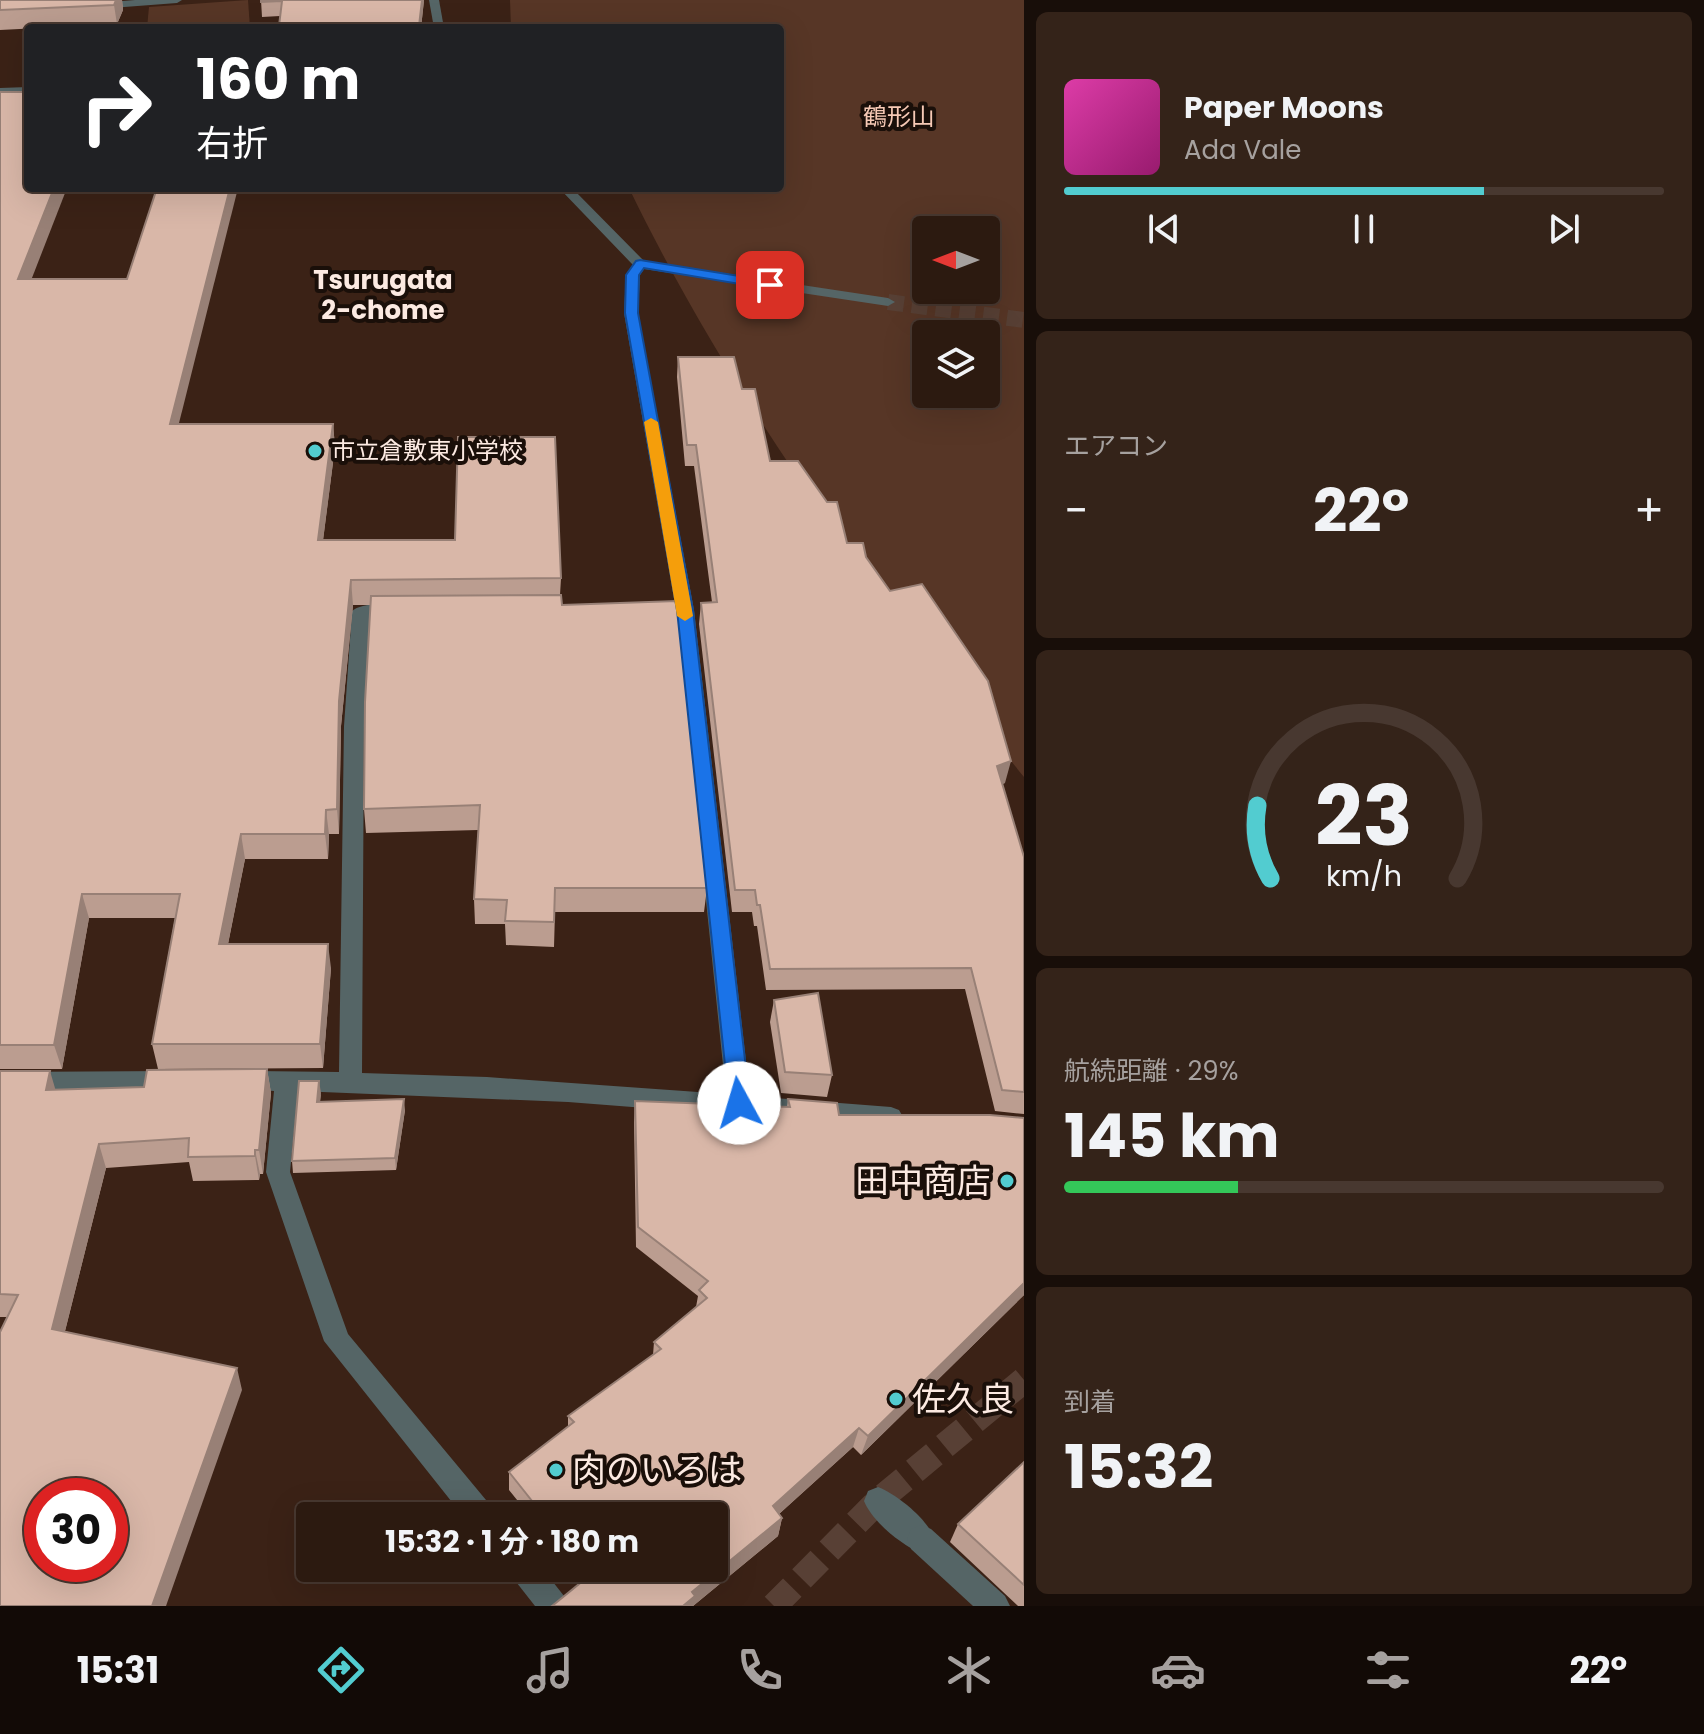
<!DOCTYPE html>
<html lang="ja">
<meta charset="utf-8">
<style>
:root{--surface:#2c1a10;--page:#342319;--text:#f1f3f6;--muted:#a6a19f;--line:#483830;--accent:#52ccd0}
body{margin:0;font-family:Poppins,"Noto Sans JP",sans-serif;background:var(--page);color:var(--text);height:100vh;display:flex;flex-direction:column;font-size:30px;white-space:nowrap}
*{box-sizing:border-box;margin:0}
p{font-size:26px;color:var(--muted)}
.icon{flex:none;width:44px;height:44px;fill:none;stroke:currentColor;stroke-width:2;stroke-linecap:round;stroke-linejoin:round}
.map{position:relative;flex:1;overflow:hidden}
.sheet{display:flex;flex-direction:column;gap:12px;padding:12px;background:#180e09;width:680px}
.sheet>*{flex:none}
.hud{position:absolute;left:24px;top:24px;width:760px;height:168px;border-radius:8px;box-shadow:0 8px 32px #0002,0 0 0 2px var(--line);background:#202124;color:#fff;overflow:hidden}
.needle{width:52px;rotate:270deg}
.controls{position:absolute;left:912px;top:216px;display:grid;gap:16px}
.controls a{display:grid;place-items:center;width:88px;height:88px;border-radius:8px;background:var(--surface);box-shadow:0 8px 32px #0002,0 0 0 2px var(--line);font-size:40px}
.speed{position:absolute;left:24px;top:1478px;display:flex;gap:16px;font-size:40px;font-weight:700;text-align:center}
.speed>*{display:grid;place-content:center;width:104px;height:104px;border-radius:50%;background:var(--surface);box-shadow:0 8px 32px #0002,0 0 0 2px var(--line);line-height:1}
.speed .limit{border:12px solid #d22;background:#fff;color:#111}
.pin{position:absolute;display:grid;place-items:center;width:68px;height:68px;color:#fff;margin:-34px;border-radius:16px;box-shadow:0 4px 12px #0006}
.me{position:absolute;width:88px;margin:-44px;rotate:354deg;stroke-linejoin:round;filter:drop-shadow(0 0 6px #0008)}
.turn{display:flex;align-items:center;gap:28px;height:168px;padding:0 40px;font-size:36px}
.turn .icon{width:104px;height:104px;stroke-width:2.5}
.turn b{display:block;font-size:56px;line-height:68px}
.big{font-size:60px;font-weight:700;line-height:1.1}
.sheet .widget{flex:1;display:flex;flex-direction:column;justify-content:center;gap:12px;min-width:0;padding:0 28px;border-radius:12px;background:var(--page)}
.sheet .dial{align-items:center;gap:0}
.dial svg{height:208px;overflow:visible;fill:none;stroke:var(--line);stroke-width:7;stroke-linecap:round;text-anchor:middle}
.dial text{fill:var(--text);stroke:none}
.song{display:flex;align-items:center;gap:24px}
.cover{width:96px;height:96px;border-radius:12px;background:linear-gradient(135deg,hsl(320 70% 55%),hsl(320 70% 35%))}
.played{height:8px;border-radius:4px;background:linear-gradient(90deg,var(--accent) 70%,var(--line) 70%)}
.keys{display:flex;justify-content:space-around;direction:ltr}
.heat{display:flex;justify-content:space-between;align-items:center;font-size:44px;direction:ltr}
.charge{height:12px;border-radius:6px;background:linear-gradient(90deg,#34c759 29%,var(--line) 0)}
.trip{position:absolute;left:296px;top:1502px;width:432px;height:80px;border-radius:8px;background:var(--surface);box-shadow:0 8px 32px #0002,0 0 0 2px var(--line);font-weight:700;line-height:80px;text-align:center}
.menu{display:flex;height:128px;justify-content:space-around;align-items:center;background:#120a06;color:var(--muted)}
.menu .icon{width:56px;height:56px}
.menu .selected{color:var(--accent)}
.menu b{font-size:36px;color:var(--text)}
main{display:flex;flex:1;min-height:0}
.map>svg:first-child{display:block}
.green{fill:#573626;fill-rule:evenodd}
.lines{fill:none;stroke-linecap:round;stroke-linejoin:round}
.pedestrian-tunnel{stroke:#584035;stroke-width:26;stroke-dasharray:26 13;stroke-linecap:butt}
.minor-tunnel{stroke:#584035;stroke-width:16;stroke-dasharray:16 8;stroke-linecap:butt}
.pedestrian{fill:#556566;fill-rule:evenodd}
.minor{fill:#556566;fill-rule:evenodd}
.tertiary{fill:#556566;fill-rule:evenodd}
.wall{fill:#bb9d90}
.shaded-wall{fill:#988076}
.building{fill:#d9b7a8;stroke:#988076;stroke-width:2;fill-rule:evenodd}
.route{fill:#1a73e8;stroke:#114b97;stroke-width:2}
.slow{fill:#f59e0b}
.poi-dot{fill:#52ccd0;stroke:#1a0f09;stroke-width:3}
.labels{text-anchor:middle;stroke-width:8;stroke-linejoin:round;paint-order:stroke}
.far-park-label{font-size:24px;fill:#f6c9b5;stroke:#1a0f09}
.far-poi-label{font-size:24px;fill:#fceae2;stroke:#1a0f09;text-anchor:start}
.far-neighbourhood-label{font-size:26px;font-weight:bold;fill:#fceae2;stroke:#1a0f09}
.near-poi-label{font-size:34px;fill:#fceae2;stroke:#1a0f09;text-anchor:start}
</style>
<main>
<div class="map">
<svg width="1024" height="1606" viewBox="0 0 1024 1606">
<rect width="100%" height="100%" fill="#3b2216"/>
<g class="green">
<path d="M 248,0 L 250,28 L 147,28 L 149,7 Z"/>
<path d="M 510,0 L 1024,0 L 1024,777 C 875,594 732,401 629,188 L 780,188 L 780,28 L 511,28 ZM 926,230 L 986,230 L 986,290 L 926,290 ZM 926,334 L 986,334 L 986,394 L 926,394 Z"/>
</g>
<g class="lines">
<path class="pedestrian-tunnel" d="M 774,1606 L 878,1501 L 1024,1380"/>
<path class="minor-tunnel" d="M 888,302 L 1024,320"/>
<path class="pedestrian" d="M 878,1487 C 898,1495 927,1519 935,1539 L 931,1549 L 921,1553 C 901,1545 872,1521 864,1501 L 868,1491 Z"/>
<g class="minor">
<path d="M 135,0 L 182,0 L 177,3 L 98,9 L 93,6 L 98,3 Z"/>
<path d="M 429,0 L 439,0 L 444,28 L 434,28 Z"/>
<path d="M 559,188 L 572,188 L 644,261 L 888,298 L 895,302 L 888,306 L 644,269 L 640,275 L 638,313 L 694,610 L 750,1096 L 891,1107 L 899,1110 L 903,1117 L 899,1124 L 891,1127 L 568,1102 L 298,1091 L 290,1172 L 348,1334 L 491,1506 L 495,1516 L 463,1516 L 324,1341 L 266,1172 L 274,1091 L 236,1088 L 232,1081 L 236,1074 L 244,1071 L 339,1072 L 344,726 L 352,611 C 362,602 394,602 404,611 L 401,615 L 370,617 L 364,726 L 362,1073 L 487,1077 L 726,1094 L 676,610 L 624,313 L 626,275 L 633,265 Z"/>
<path d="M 172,1071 L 180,1074 L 184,1081 L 180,1088 L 172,1091 L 0,1092 L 0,1072 Z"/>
<path d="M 921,1525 L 931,1529 L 1005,1596 L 1010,1606 L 973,1606 L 911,1549 L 907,1539 L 911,1529 Z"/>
<path d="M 509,1568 L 542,1568 L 564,1596 L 569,1606 L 535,1606 L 513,1578 Z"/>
</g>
<path class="tertiary" d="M 28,87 L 28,95 L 0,96 L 0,88 Z"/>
</g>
<g class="wall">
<path d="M 0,0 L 122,0 L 123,10 L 117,24 L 0,30 Z"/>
<path d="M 261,0 L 424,0 L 421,28 L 279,28 L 280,16 L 262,17 Z"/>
<path d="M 0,92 L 31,279 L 179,424 L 333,424 L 335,447 L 323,540 L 561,578 L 560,595 L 562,605 L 707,888 L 704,912 L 555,912 L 554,947 L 506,945 L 505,924 L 475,924 L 474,899 L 478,830 L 366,833 L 364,809 L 371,605 L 353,605 L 341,726 L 339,834 L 329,834 L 328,859 L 245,859 L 228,944 L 331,968 L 323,1068 L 158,1069 L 152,1044 L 175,918 L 89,918 L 62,1069 L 0,1069 Z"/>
<path d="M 678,357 L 742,389 L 770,461 L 847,543 L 866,557 L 1005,783 L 1002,784 L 1024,857 L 1024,1114 L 995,1111 L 965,989 L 766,990 L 757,926 L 754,926 L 752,912 L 732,912 L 699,624 L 701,603 L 712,602 L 694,466 L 685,466 L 677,377 Z"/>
<path d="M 774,1000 L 832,1075 L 827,1097 L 781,1093 L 770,1022 Z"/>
<path d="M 267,1069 L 271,1093 L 263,1174 L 260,1174 L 259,1180 L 193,1181 L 189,1162 L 106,1168 L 65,1331 L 242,1390 L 7,1317 L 0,1317 L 0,1071 L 56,1090 L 144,1087 Z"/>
<path d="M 321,1093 L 320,1101 L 405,1110 L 396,1170 L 293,1173 L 292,1161 Z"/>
<path d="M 788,1099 L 839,1115 L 1024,1118 L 1024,1295 L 861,1455 L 853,1447 L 779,1514 L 782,1518 L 778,1536 L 693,1606 L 581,1582 L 570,1568 L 714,1568 L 714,1516 L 530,1516 L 509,1490 L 509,1472 L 568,1427 L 568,1416 L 653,1355 L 654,1342 L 696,1307 L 698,1296 L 636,1247 L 634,1122 L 635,1101 L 787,1107 Z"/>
<path d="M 1024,1462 L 1024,1606 L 1018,1606 L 950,1542 L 958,1524 Z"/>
</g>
<g class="shaded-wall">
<path d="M 116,0 L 122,0 L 123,10 L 117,24 L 114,5 Z"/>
<path d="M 422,0 L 424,0 L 421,28 L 419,28 Z"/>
<path d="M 54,188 L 67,188 L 23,301 L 18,279 Z"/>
<path d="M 230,188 L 238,188 L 173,447 L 170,424 Z"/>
<path d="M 333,424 L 335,447 L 320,564 L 318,540 Z"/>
<path d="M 351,580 L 353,605 L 341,726 L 339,834 L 337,809 L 339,701 Z"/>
<path d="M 1011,761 L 1005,783 L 991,787 L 997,766 Z"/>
<path d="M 326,810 L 329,834 L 328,859 L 325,834 Z"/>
<path d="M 241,834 L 245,859 L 223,969 L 219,944 Z"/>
<path d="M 82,894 L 89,918 L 62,1069 L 54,1045 Z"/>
<path d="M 328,944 L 331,968 L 323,1068 L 320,1044 Z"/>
<path d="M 267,1069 L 271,1093 L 263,1174 L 259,1150 Z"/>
<path d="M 50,1071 L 57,1095 L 46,1090 Z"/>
<path d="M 319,1081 L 321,1093 L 319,1113 L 317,1102 Z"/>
<path d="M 404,1099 L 405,1110 L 396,1170 L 395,1158 Z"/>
<path d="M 99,1144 L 106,1168 L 60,1351 L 52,1329 Z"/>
<path d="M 255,1150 L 260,1174 L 259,1180 L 255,1156 Z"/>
<path d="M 1024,1283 L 1024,1295 L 861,1455 L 868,1436 Z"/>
<path d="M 237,1368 L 242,1390 L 166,1606 L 152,1606 Z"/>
<path d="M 859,1428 L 853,1447 L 768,1524 L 773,1506 Z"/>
<path d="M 782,1518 L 778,1536 L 693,1606 L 683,1606 L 692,1592 Z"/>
</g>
<g class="building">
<path d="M 0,0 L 116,0 L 114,5 L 0,10 Z"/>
<path d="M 261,0 L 422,0 L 419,26 L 279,26 L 282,1 L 261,2 Z"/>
<path d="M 0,92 L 28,92 L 28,188 L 54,188 L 18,279 L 127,279 L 157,188 L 230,188 L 170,424 L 333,424 L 318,540 L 455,540 L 458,437 L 555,437 L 561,578 L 351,580 L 339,701 L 337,809 L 326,810 L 325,834 L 241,834 L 219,944 L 328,944 L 320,1044 L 152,1044 L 180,894 L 82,894 L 54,1045 L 0,1045 Z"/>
<path d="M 678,357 L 734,357 L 742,389 L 755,389 L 770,461 L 798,461 L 827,502 L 837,502 L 847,543 L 863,543 L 866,557 L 890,591 L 922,584 L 988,681 L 1011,761 L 997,766 L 1024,857 L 1024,1092 L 1002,1090 L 971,968 L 770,969 L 760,905 L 757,905 L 755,890 L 735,890 L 701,603 L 717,602 L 696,445 L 687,445 Z"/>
<path d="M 561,595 L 562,605 L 677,601 L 707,888 L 555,888 L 554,922 L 505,921 L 507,900 L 474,899 L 480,805 L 364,809 L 365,702 L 371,596 Z"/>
<path d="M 818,993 L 832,1075 L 785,1072 L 774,1000 Z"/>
<path d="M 267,1069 L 259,1150 L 255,1150 L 255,1156 L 188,1157 L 189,1138 L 99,1144 L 52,1329 L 237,1368 L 152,1606 L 0,1606 L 0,1332 L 18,1295 L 0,1294 L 0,1071 L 50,1071 L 46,1090 L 144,1087 L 147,1070 ZM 42,1496 L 110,1496 L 110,1564 L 42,1564 Z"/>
<path d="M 299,1081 L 319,1081 L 317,1102 L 404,1099 L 395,1158 L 292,1161 Z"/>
<path d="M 788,1099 L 837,1103 L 839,1115 L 990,1115 L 1024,1118 L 1024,1283 L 868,1436 L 859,1428 L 773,1506 L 782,1518 L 692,1592 L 695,1596 L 683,1606 L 552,1606 L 590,1575 L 584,1568 L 714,1568 L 714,1516 L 544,1516 L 509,1472 L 574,1422 L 568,1416 L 661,1349 L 654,1342 L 707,1298 L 699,1290 L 708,1281 L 638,1227 L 635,1101 L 790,1107 Z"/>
<path d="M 1024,1462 L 1024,1585 L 958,1524 Z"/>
</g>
<path class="route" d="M 640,260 L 770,281 L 777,285 L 770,289 L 644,268 L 639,275 L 638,313 L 693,610 L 750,1103 L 747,1109 L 739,1111 L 732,1109 L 729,1103 L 677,610 L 625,313 L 626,275 L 636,261 Z"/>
<path class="slow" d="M 651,418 L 658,422 L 693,616 L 685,621 L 677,616 L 644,422 Z"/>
<g class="poi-dot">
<circle cx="315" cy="451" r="8"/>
<circle cx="1007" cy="1181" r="8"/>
<circle cx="896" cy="1399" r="8"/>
<circle cx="556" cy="1470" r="8"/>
</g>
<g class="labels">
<g class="far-park-label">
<text x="899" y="125">鶴形山</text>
</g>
<g class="far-poi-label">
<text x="331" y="459">市立倉敷東小学校</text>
</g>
<g class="far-neighbourhood-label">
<text x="383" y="289">Tsurugata<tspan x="383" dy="30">2-chome</tspan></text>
</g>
<g class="near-poi-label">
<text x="991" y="1193" text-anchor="end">田中商店</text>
<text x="912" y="1411">佐久良</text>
<text x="572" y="1482">肉のいろは</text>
</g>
</g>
</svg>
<div class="controls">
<a><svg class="needle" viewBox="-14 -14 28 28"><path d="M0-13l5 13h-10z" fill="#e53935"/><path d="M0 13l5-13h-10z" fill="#a6a19f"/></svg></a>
<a><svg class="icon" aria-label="layers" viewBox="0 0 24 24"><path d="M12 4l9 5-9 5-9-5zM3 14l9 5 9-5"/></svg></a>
</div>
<div class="speed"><div class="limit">30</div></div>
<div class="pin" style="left:770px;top:285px;background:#d93025"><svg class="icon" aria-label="arrive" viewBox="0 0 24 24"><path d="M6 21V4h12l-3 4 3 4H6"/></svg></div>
<svg class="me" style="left:739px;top:1103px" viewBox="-20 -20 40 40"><circle r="19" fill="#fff"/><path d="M0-13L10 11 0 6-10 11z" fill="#1a73e8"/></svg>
<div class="trip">15:32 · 1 分 · 180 m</div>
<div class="hud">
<div class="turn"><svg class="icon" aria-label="right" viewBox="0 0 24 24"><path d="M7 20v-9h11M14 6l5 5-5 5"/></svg><div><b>160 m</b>右折</div></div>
</div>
</div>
<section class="sheet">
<div class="widget">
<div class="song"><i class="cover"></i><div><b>Paper Moons</b><p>Ada Vale</p></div></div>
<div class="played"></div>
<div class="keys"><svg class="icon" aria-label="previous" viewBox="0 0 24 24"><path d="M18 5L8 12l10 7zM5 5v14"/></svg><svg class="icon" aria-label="pause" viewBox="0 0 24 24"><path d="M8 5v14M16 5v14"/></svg><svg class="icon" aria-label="next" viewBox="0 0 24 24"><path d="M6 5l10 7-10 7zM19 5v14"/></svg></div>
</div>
<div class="widget"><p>エアコン</p>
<div class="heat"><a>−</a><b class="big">22°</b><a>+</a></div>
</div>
<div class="widget dial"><svg viewBox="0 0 100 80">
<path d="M14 69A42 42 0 1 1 86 69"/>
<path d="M14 69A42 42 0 0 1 9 41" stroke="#52ccd0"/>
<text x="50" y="56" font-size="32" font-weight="700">23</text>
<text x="50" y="72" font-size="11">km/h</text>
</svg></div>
<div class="widget"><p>航続距離 · 29%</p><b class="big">145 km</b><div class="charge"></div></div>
<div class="widget"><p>到着</p><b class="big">15:32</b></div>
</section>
</main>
<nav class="menu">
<b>15:31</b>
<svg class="icon selected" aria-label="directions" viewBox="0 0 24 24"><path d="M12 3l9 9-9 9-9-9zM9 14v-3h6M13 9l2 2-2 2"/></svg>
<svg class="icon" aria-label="music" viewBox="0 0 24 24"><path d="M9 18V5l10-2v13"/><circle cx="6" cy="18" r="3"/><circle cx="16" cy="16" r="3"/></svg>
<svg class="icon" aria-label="phone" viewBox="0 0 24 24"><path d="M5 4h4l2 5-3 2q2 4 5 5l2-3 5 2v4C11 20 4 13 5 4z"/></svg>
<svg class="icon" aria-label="climate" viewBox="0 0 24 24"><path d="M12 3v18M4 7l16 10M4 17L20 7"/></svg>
<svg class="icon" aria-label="car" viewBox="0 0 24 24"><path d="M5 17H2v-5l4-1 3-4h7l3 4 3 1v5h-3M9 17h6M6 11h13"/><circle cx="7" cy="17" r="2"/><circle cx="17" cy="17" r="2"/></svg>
<svg class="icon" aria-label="filters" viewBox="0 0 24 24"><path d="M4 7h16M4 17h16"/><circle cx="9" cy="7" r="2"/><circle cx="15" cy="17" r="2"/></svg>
<b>22°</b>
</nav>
